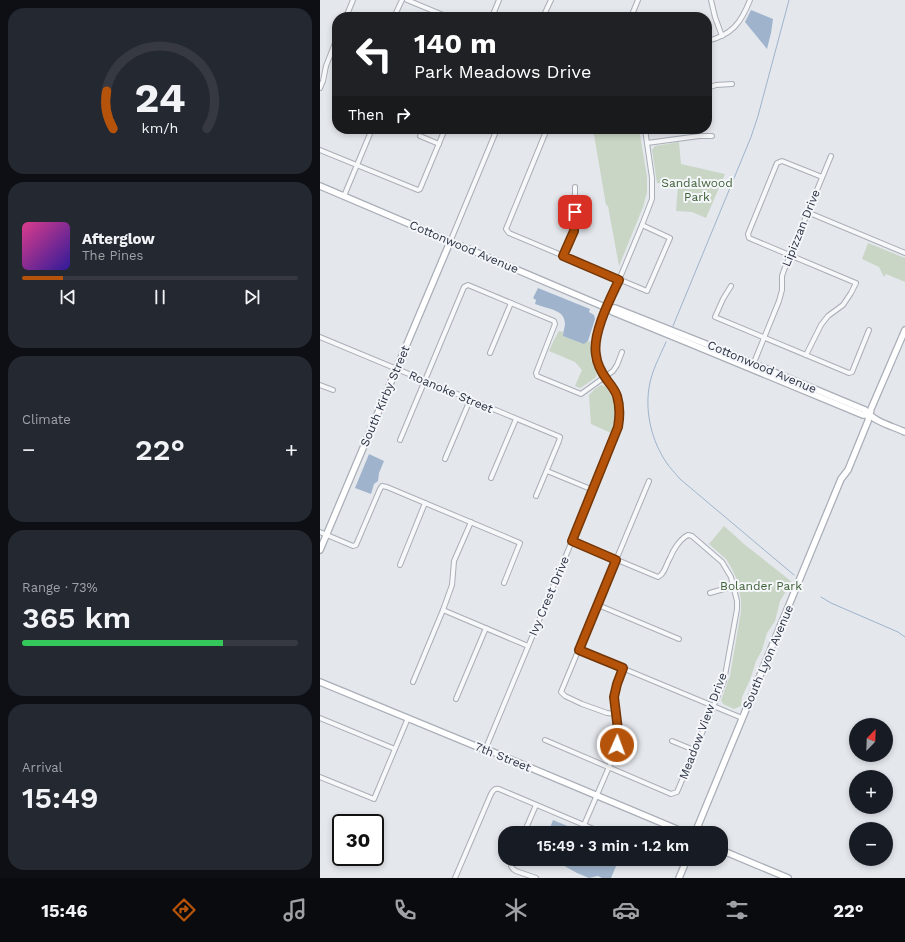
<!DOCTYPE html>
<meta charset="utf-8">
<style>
:root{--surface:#171b24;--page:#242831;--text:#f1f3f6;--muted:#9ea1a6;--line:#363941;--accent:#b45309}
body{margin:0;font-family:"Work Sans",sans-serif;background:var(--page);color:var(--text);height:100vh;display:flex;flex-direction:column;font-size:15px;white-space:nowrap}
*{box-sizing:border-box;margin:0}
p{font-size:13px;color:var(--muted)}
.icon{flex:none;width:22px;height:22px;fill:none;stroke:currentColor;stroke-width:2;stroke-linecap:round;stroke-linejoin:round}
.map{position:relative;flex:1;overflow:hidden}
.side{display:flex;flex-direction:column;gap:8px;padding:8px;background:#0d0f14;width:320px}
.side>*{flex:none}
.top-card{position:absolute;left:12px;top:12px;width:380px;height:122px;border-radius:16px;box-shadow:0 2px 6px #0003;background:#202124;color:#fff;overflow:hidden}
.needle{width:26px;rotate:23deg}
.buttons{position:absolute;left:529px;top:718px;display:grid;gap:8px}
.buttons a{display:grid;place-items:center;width:44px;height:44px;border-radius:50%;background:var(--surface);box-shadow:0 2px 6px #0003;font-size:20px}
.speed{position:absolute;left:12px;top:814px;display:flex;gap:8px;font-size:20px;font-weight:700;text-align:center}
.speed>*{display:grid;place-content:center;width:52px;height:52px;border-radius:50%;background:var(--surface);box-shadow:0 2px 6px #0003;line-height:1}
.speed .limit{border:2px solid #111;border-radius:6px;background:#fff;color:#111}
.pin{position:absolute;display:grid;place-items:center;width:34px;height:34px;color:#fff;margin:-17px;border-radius:8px;box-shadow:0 2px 6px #0006}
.me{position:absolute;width:44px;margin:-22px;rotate:2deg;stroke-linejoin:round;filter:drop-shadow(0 0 3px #0008)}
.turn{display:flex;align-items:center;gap:14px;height:84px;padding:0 16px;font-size:18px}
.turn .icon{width:52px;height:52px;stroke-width:2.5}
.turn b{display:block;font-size:28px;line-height:34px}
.then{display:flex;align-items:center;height:38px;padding:0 16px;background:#0003;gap:8px;font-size:15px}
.big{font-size:30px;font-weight:600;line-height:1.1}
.side .tile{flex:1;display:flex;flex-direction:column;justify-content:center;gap:6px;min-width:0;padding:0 14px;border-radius:16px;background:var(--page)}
.side .dial{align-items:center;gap:0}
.dial svg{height:104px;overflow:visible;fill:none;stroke:var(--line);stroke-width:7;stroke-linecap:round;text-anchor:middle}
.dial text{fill:var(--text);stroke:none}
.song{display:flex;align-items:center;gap:12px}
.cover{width:48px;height:48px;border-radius:6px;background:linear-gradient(135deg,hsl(330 70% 55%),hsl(250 70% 35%))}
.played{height:4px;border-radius:2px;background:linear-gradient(90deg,var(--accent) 15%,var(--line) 15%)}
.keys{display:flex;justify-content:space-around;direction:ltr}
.heat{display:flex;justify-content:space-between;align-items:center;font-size:22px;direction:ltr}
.charge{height:6px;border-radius:3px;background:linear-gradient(90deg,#34c759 73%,var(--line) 0)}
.trip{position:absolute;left:178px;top:826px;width:230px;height:40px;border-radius:16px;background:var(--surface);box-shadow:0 2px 6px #0003;font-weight:600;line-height:40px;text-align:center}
.menu{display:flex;height:64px;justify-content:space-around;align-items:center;background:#090b0e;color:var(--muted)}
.menu .icon{width:28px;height:28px}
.menu .active{color:var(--accent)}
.menu b{font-size:18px;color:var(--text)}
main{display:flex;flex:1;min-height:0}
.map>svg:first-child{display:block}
.green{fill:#c9d6c5}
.water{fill:#9fb4cc}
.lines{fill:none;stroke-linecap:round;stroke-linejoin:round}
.stream{stroke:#9fb4cc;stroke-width:1}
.street-casing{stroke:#a9aeb7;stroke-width:6}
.secondary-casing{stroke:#a9aeb7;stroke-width:8}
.street{stroke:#f7f8fa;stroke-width:4}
.secondary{stroke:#fff;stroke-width:5.5}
.route-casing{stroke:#753606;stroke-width:10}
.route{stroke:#b45309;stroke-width:7}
.labels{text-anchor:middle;stroke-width:4;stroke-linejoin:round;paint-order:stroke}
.park-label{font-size:12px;fill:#3f6138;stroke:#f4f6f9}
.street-label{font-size:12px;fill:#2b3445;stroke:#f4f6f9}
</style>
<main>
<section class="side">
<div class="tile dial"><svg viewBox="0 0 100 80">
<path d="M14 69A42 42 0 1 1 86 69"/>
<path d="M14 69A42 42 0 0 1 9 40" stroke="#b45309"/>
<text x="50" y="56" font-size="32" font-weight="700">24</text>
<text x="50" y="72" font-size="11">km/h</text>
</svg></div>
<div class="tile">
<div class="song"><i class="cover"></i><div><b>Afterglow</b><p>The Pines</p></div></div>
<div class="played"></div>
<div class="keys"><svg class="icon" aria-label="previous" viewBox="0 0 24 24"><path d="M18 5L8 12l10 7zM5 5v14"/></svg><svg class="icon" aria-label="pause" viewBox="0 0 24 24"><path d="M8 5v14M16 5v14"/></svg><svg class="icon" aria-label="next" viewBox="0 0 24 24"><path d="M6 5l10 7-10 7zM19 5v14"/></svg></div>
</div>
<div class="tile"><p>Climate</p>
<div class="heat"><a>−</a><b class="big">22°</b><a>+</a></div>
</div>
<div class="tile"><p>Range · 73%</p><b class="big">365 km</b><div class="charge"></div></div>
<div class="tile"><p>Arrival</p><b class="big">15:49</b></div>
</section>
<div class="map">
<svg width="585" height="878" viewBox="0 0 585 878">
<rect width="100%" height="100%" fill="#e4e7ec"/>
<g class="green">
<path d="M 273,129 L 319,129 L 327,177 L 327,192 L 323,207 L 299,266 L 288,206 L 286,205 Z"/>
<path d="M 359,142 L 361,164 L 405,174 L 386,218 L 372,212 L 356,211 L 358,185 L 337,183 L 332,150 L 335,146 Z"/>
<path d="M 548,243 L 585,258 L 585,282 L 566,274 L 564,277 L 559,267 L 542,259 Z"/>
<path d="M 239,331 L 243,332 L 243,336 L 267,342 L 270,341 L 271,360 L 277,373 L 276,377 L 262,387 L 260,388 L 255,386 L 262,370 L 255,362 L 229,351 L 234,340 Z"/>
<path d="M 281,385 L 285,386 C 297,402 296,414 291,433 L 271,424 L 269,395 L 275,389 Z"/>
<path d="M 404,526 L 424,544 L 472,582 L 460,601 L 455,621 L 447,633 L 442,650 L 436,661 L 430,680 L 422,697 L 421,706 L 414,709 L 403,704 L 401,700 L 410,676 L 421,611 L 421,600 L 417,580 L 412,569 L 406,559 L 389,544 Z"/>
</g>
<g class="water">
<path d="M 431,10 L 453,19 L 451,33 L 447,49 L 425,22 Z"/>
<path d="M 218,288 L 270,309 L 269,312 L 274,315 L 275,319 L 268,341 L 264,344 L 243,336 C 243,331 245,328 245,323 C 244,311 233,310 224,307 C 221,306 218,305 215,304 L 216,300 L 213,298 Z"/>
<path d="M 49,454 L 64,461 L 59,473 L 58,481 L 54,484 L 51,494 L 35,488 Z"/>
<path d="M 233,820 L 264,833 L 228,833 Z"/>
<path d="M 231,859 L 299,859 L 291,878 L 282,878 L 278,876 L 269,878 L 257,873 L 239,863 Z"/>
</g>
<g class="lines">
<g class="stream">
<path d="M 353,326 L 431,137 L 438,116 L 469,0"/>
<path d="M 346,342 C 340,356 331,372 329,388 C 325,413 332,441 346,462 C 350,468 355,473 360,479 L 474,575"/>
<path d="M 501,597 L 511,603 L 578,632 L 585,637"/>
</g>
<defs>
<g id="street">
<path d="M 87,0 L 128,17"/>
<path d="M 391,0 L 395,17 L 402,36"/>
<path d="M 26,17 L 33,0"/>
<path d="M 74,17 L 82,0"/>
<path d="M 172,17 L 179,0"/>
<path d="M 223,17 L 231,0"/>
<path d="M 311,17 L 318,0"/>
<path d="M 387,41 C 412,35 421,23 430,0"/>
<path d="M 0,88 L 3,81 L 6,66 L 17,38"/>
<path d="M 387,88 L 396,85 L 412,84"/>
<path d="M 227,129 L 186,229 L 189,233 L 327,291 L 350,238 L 322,225"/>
<path d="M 100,136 L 119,144"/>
<path d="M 327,143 L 379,136 L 392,136"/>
<path d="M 0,150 L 98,190 L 100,189 L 125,129"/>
<path d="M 24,196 L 52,129"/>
<path d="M 487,212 L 585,253"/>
<path d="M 130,242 L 177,129"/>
<path d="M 243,256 L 252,237 L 255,225 L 255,187"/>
<path d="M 411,286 L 403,299 L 395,317 L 529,373 L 532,372 L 549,330"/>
<path d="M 0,337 L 238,436 L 240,437 L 239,441 L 216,496"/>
<path d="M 170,353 L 191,303"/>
<path d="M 486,355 L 501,325 L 508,316 L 523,305 L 531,293 L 536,283 L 429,238 L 428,234 L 457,163 L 462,161 L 502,177"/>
<path d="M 433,365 L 459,301 L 462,290 L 462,276 L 464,270 L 511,156"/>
<path d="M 0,385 L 13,390"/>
<path d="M 80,440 L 144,287 L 148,285 L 234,321 L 235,324 L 216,373 L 217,376 L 261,394 L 293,371 L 297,365 L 302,352"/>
<path d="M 125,459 L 150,400"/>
<path d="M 227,471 L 273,490"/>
<path d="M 171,478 L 196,419"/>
<path d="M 0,532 L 33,546 L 36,545 L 60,489 L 62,486 L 67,487 L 200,543 L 184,583"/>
<path d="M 80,565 L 105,503"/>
<path d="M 390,593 L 414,586"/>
<path d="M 278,605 L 359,639"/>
<path d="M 123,610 L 208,646"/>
<path d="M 259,650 L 422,718"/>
<path d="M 93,682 L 123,610 L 132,585 L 134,561 L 151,522"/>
<path d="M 136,699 L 166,628"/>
<path d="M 296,714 L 287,713 L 262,704 L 245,696 L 241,692 L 329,481"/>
<path d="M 0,718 L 75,749"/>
<path d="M 225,740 L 351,794 L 357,792 L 404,681 L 417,609 L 417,601 L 411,577 L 402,562 L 372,536 L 368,535 C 360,539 353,550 350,558 C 346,564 345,574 338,577 L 252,541"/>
<path d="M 352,741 L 374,750"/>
<path d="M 165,750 L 252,541 L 298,427 C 300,416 300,406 297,396 C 294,389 289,384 285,378 C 275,363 273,347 278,330 L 322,225 L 332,199 L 332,178 L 325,129"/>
<path d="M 0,777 L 54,799 L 88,718"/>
<path d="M 264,825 L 295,753 L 297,745 L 298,730 L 295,697 L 297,684 L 303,668"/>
<path d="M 204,833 L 216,805"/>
<path d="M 193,859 L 191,866 L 193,869 L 196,871 L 216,878"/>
<path d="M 135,878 L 171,794 C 173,791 174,788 179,789 L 283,833"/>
</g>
<g id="secondary">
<path d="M 0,186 L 287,308 L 293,312 L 393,353 L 543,415 L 549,415"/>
<path d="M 287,308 L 295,308 L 396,348 L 545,410 C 554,422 572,426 585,432"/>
<path d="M 0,550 L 130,242"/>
<path d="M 0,682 L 165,750 L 173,752 L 366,833"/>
<path d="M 375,833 L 521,479 L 528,470 L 548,421 L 551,409 L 585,330"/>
<path d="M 401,850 L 468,878"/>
<path d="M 359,878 L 367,859"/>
</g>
</defs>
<use href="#street" class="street-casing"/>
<use href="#secondary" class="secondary-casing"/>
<use href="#street" class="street"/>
<use href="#secondary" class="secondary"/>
</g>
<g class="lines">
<defs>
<path id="route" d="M 255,212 L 254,231 L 243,256 L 299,280 C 290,299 272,334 276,355 C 277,365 282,373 287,380 C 291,385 295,390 297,396 C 300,406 300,416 298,427 L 252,541 L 296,560 L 259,650 L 303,668 L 297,684 L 294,697 L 298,730 L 297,745"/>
</defs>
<use href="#route" class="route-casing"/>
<use href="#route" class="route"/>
</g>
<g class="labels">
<g class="park-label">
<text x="377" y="187">Sandalwood<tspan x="377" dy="14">Park</tspan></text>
<text x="441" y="590">Bolander Park</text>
</g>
<g class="street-label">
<text transform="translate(481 228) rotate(-68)" y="4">Lipizzan Drive</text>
<text transform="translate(144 247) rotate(23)" y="4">Cottonwood Avenue</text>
<text transform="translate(442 367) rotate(23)" y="4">Cottonwood Avenue</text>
<text transform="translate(131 392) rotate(23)" y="4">Roanoke Street</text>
<text transform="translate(65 396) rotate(-67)" y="4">South Kirby Street</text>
<text transform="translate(229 596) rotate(-67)" y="4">Ivy Crest Drive</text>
<text transform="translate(448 657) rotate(-67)" y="4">South Lyon Avenue</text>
<text transform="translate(383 726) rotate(-69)" y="4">Meadow View Drive</text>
<text transform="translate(183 757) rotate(22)" y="4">7th Street</text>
</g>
</g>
</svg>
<div class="buttons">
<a><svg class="needle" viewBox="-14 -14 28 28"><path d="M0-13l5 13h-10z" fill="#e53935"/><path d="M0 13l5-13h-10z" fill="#9ea1a6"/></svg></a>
<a>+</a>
<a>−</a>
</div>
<div class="speed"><div class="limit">30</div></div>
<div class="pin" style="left:255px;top:212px;background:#d93025"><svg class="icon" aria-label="arrive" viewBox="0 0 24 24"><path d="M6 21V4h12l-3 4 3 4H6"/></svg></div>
<svg class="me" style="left:297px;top:745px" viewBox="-20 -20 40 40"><circle r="17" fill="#b45309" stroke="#fff" stroke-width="3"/><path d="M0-11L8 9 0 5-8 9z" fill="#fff"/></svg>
<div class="trip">15:49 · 3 min · 1.2 km</div>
<div class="top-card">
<div class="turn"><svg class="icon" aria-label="left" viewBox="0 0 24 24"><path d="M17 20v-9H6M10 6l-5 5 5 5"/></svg><div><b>140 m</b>Park Meadows Drive</div></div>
<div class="then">Then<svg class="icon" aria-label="right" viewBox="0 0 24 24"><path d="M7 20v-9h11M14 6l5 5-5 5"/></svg></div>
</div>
</div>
</main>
<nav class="menu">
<b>15:46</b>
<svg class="icon active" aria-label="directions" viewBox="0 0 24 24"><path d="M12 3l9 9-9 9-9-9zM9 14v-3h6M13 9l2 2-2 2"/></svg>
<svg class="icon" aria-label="music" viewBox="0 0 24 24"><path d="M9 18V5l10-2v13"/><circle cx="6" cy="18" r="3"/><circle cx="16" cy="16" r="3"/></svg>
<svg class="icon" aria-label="phone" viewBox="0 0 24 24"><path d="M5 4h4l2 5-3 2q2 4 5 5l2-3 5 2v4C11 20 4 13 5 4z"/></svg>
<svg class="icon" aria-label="climate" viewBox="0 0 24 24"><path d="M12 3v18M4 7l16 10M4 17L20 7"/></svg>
<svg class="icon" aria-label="car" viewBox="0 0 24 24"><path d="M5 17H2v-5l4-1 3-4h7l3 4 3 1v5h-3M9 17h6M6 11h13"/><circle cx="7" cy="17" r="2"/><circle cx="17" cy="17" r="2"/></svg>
<svg class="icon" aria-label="filters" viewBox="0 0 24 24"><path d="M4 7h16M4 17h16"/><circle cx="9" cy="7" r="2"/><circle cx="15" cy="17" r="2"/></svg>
<b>22°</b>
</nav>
